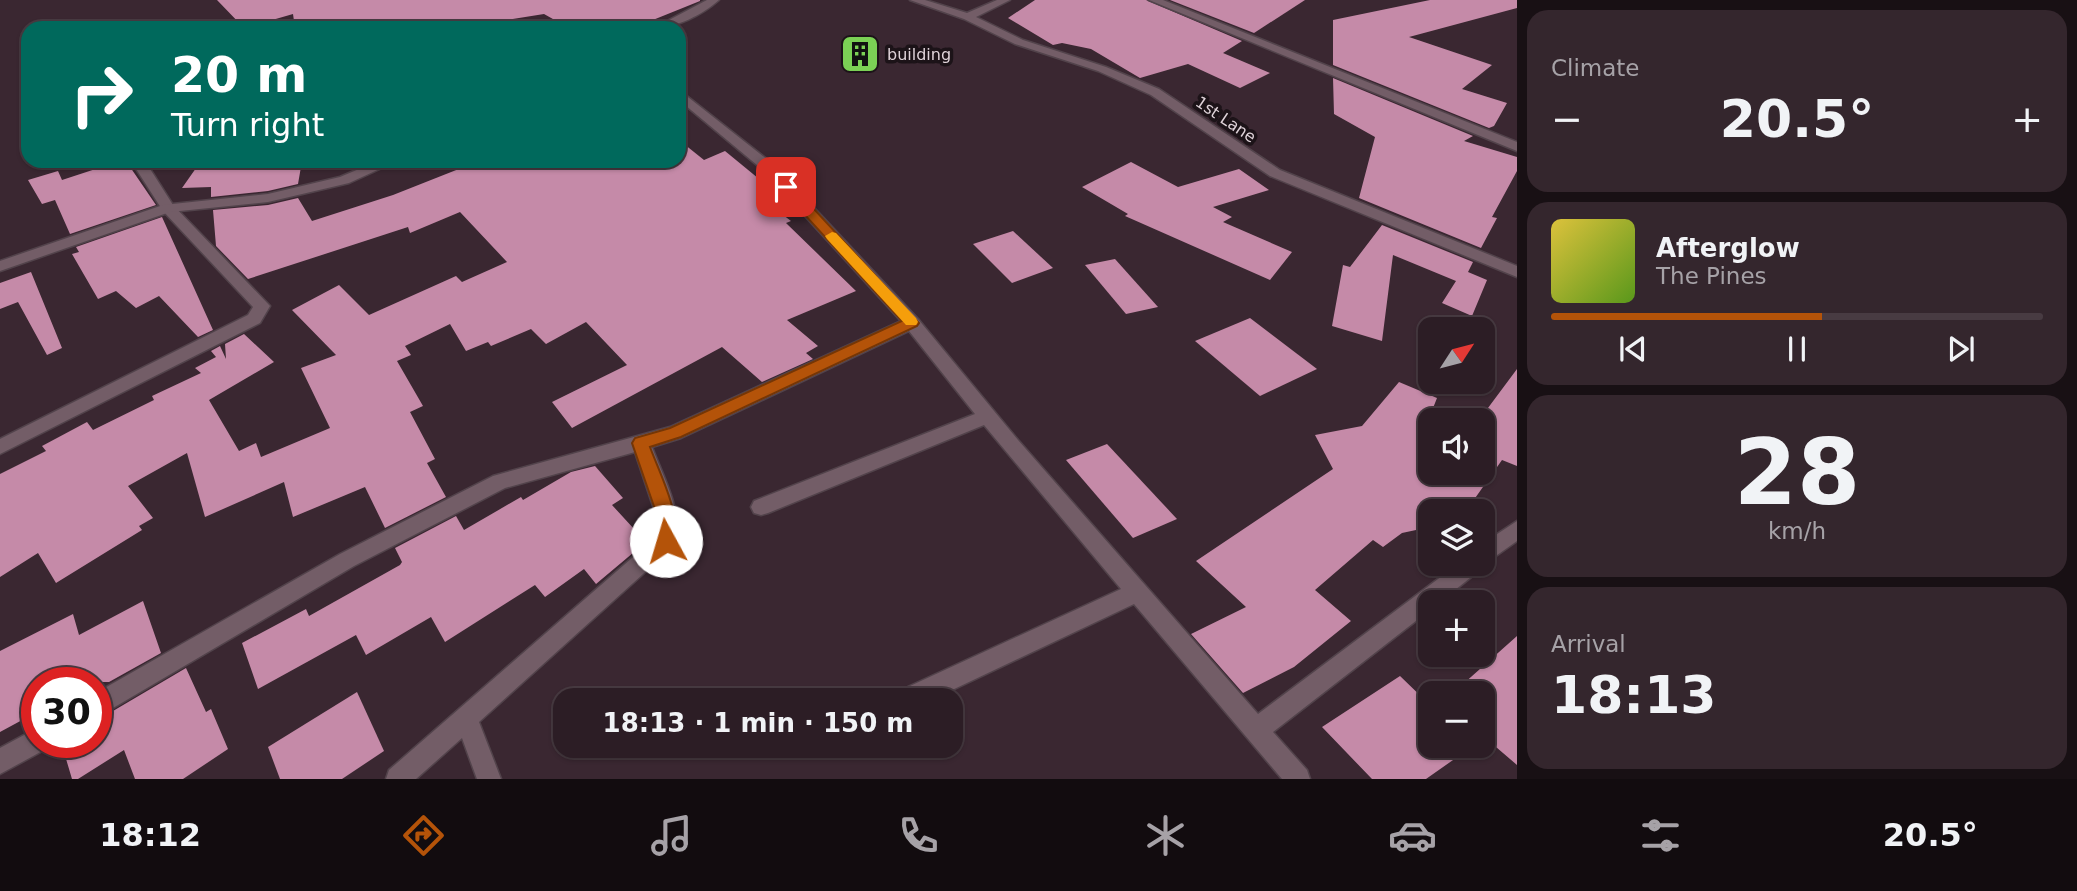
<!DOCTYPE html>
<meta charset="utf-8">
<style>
:root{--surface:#2c1d25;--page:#34262d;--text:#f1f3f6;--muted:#a6a2a7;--line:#483b42;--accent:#b45309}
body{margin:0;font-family:"DejaVu Sans",sans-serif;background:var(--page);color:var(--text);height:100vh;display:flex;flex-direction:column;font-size:26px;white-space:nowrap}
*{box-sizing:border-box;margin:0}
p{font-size:23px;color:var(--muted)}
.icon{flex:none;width:38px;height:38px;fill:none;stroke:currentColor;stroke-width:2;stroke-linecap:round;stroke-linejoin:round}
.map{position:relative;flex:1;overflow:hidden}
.details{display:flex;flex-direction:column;gap:10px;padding:10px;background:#181014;width:560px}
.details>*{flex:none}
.banner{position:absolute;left:21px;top:21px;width:665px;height:147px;border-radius:21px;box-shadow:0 2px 5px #0004,0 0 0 2px var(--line);background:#00695c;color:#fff;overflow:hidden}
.needle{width:46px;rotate:54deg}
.fabs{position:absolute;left:1418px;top:317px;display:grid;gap:14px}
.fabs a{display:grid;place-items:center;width:77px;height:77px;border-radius:14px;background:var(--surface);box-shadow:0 2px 5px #0004,0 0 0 2px var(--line);font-size:35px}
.speed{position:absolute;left:21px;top:667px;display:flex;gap:14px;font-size:35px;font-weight:700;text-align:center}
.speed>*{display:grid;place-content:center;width:91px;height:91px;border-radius:50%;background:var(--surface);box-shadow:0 2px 5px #0004,0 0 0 2px var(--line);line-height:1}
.speed .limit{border:10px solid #d22;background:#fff;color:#111}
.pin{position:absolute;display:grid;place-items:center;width:60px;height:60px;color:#fff;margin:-30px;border-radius:14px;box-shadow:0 4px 10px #0006}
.me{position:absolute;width:77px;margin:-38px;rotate:354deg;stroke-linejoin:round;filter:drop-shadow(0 0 5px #0008)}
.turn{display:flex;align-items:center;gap:24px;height:147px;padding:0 35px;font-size:32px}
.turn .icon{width:91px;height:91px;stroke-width:2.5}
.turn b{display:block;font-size:49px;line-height:60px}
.big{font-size:52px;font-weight:700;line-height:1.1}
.details .card{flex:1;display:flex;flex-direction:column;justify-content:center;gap:10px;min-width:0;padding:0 24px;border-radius:21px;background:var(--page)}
.details .dial{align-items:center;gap:0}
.dial b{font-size:91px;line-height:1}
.song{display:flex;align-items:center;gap:21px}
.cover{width:84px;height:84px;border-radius:10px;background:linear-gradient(135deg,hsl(50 70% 55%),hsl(90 70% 35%))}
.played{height:7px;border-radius:4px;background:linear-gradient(90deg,var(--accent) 55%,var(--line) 55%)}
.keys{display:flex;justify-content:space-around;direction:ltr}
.heat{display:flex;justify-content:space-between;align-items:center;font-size:38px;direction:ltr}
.trip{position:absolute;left:553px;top:688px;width:410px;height:70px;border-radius:21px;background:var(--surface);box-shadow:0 2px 5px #0004,0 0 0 2px var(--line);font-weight:700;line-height:70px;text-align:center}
.dock{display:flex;height:112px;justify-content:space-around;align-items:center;background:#120c0f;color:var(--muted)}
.dock .icon{width:49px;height:49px}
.dock .active{color:var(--accent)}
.dock b{font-size:32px;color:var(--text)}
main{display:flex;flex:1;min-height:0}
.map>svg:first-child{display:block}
.building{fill:#c58aa8}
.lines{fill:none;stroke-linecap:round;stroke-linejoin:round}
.minor-casing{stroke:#52434b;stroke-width:3}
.tertiary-casing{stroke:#52434b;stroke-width:3}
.minor{fill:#735d67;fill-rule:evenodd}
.tertiary{fill:#735d67;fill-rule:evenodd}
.route{fill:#b45309;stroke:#753606;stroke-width:2}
.slow{fill:#f59e0b}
.labels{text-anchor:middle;stroke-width:7;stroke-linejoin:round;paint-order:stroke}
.far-poi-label{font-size:16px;fill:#dfd3d9;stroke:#1c1318;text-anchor:start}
.far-street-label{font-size:16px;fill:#dfd3d9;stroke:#1c1318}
</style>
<main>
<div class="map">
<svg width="1517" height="779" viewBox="0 0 1517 779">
<rect width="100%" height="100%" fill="#3a2731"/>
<g class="building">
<path d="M 217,0 L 700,0 L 700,1 L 633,28 L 569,28 L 544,14 L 493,22 L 491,28 L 295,28 L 293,14 L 244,28 Z"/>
<path d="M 1035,0 L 1146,0 L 1242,41 L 1223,53 L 1270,73 L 1240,88 L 1188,64 L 1140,78 L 1091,49 L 1062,43 L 1053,45 L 1008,18 Z"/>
<path d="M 1170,0 L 1305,0 L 1254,33 Z"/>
<path d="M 1430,0 L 1517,0 L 1517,8 L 1409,37 L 1492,65 L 1462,89 L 1507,103 L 1494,126 L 1489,128 L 1333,65 L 1333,20 Z"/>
<path d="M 1333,78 L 1473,136 L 1464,141 L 1517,157 L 1517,171 L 1492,217 L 1497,218 L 1481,248 L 1359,198 L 1375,137 L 1334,114 Z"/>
<path d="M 679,140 L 704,160 L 725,151 L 775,192 L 761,198 L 791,221 L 786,223 L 856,291 L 787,320 L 818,346 L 806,353 L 813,359 L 762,382 L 722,347 L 572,428 L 552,402 L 627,365 L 586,322 L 546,344 L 531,329 L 491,346 L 488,342 L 466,351 L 450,324 L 405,346 L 411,355 L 397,361 L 423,406 L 410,412 L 435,459 L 427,463 L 446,497 L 385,528 L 365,487 L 293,517 L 284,482 L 205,517 L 187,453 L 128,486 L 153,518 L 139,526 L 142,530 L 56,583 L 38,553 L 0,577 L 0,474 L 46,451 L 42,446 L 87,422 L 93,430 L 154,400 L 152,396 L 201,373 L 195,368 L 216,357 L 211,351 L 220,346 L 226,359 L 225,344 L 244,334 L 274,362 L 209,400 L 239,451 L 256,443 L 261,457 L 330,428 L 301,368 L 336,355 L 292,310 L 339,285 L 369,315 L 456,276 L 462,282 L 507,262 L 460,212 L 410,233 L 408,227 L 248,279 L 216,246 L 213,210 L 268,205 L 298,198 L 312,221 L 393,195 L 479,161 L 679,161 Z"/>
<path d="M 120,161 L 126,161 L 156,205 L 70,234 L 55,200 L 42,204 L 28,180 L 58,171 L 62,180 Z"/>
<path d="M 201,161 L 302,161 L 298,184 L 268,191 L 211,197 L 211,187 L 182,188 Z"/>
<path d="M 1131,162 L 1178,187 L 1239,169 L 1269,190 L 1213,207 L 1232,217 L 1223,222 L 1292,252 L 1270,280 L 1125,216 L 1128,214 L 1082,187 Z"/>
<path d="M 162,217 L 213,330 L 198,337 L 159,296 L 136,308 L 116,291 L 98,299 L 72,254 L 79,252 L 76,247 Z"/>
<path d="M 1382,225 L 1473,262 L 1468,272 L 1487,280 L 1472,316 L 1442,303 L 1456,281 L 1393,255 L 1382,341 L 1332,326 L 1343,265 L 1350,267 Z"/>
<path d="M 1013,231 L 1053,268 L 1012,283 L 973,244 Z"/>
<path d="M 1115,259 L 1158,307 L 1126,314 L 1085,265 Z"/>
<path d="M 31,272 L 62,348 L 47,355 L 18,302 L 0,309 L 0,283 Z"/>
<path d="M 1250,318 L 1317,369 L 1260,396 L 1195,341 Z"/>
<path d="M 1517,369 L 1517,466 L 1502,460 L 1466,511 L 1430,511 L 1430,527 L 1402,533 L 1383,547 L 1373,540 L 1315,590 L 1351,621 L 1294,667 L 1243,693 L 1191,634 L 1246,607 L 1196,561 L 1333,469 L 1315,435 L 1362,426 L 1399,382 L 1437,398 L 1420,441 L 1430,447 L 1430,472 L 1473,472 L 1482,478 L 1482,416 Z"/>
<path d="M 1107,444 L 1177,519 L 1133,538 L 1066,460 Z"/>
<path d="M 595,466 L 623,498 L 612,505 L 646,542 L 596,584 L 584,569 L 545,597 L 535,585 L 445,642 L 431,617 L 366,655 L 356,635 L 258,689 L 242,643 L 306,609 L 309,616 L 400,565 L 402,562 L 395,548 L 456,516 L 464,530 L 521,497 L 523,500 L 571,472 Z"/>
<path d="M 143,601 L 161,653 L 109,682 L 37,682 L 37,712 L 0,732 L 0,651 L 73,614 L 79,635 Z"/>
<path d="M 1517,636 L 1517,765 L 1482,735 L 1482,693 L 1453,693 Z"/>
<path d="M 186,668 L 206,712 L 211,709 L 228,749 L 183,779 L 135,779 L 124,750 L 78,779 L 72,779 L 61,742 L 96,742 L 96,721 Z"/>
<path d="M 1400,676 L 1430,705 L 1430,746 L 1473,746 L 1426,779 L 1372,779 L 1322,727 Z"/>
<path d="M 357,692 L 384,751 L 342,779 L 280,779 L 268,747 Z"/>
</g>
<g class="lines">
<defs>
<g id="minor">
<path d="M 910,0 L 925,0 L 967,13 L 997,0 L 1010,0 L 976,17 L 1023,40 L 1106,67 L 1159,89 L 1280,170 L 1517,266 L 1517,277 L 1270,176 L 1151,95 L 1098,71 L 1015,44 L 964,19 Z"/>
<path d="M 1149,0 L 1163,0 L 1517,142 L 1517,151 Z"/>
<path d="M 679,90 L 773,164 L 918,319 L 1018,440 L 1258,714 L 1458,564 L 1482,564 L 1482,544 L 1517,521 L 1517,541 L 1483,565 L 1480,570 L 1440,602 L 1430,602 L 1430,610 L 1273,732 L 1307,770 L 1310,779 L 1282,779 L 1134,604 L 931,700 L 893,700 L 897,692 L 1121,589 L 984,425 L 768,513 L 761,515 L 754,513 L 751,507 L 754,501 L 975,414 L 909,331 L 681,438 L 652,447 C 662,475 687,518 673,547 L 479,722 L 501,779 L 477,779 L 462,738 L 416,779 L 386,779 L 389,770 L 656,537 L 657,518 L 635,452 L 505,488 L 354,566 L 96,718 L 96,693 L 340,554 L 493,476 L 670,427 L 901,321 L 763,170 L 679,100 Z"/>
<path d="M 131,161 L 145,161 L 173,205 L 270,306 L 260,323 L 0,454 L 0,439 L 248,315 L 253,307 L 163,211 Z"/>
<path d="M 37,728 L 37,742 L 48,742 L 46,749 L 0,774 L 0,748 Z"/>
</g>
<g id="tertiary">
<path d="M 707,0 L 719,0 C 702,15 676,28 654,28 Z"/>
<path d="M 378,161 L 397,161 L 349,183 L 268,202 L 170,212 L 0,271 L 0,261 L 163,205 L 268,194 L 340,177 Z"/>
</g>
</defs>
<use href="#minor" class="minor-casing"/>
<use href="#tertiary" class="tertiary-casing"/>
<use href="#minor" class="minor"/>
<use href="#tertiary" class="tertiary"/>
</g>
<path class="route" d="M 786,183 L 791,184 L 919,323 L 917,326 L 681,437 L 650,447 C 659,472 685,522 673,547 L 666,549 L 660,547 L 657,541 L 658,518 L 632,443 L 635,438 L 670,428 L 902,321 L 782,190 L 780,187 Z"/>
<path class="slow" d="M 832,232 L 836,233 L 916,318 L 918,322 L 916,325 L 906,325 L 827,239 L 825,236 Z"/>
<defs>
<symbol id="building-square" viewBox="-11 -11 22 22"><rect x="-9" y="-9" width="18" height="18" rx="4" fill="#7bd155" stroke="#1c1318"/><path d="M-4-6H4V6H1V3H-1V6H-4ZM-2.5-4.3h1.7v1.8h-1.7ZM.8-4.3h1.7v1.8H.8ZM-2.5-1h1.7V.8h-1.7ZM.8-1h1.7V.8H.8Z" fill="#111"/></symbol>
</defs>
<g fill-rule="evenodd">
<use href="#building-square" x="838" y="32" width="44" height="44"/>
</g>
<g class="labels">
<g class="far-poi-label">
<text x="887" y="60">building</text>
</g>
<g class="far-street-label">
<text transform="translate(1226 119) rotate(34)" y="6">1st Lane</text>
</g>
</g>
</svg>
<div class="fabs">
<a><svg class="needle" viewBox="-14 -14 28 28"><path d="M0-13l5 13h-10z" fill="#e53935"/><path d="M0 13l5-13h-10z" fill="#a6a2a7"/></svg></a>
<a><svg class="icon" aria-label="sound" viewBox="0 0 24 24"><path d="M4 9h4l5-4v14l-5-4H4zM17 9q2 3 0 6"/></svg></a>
<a><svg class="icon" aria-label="layers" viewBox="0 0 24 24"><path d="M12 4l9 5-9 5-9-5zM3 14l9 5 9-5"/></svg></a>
<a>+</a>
<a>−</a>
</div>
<div class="speed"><div class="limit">30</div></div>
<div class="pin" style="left:786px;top:187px;background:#d93025"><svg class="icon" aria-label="arrive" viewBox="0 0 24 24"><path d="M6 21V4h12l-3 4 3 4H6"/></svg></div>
<svg class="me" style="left:666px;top:541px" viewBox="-20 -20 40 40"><circle r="19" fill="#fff"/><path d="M0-13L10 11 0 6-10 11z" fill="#b45309"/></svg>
<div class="trip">18:13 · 1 min · 150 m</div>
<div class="banner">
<div class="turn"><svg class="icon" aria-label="right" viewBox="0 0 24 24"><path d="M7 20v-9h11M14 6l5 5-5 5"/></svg><div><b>20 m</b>Turn right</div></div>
</div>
</div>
<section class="details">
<div class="card"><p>Climate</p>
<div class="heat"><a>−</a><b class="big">20.5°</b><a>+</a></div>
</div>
<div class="card">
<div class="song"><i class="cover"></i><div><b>Afterglow</b><p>The Pines</p></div></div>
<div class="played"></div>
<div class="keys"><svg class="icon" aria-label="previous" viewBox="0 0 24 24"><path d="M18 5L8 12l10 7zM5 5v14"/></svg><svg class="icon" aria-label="pause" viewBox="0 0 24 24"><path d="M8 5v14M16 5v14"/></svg><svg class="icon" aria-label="next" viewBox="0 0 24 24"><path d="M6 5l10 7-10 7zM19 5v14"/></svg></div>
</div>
<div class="card dial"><b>28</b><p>km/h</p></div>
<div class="card"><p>Arrival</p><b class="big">18:13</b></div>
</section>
</main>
<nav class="dock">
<b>18:12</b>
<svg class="icon active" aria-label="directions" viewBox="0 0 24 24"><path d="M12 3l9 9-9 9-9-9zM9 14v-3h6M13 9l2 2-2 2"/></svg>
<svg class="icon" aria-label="music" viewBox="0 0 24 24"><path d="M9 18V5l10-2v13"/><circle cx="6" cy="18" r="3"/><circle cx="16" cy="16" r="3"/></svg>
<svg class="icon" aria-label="phone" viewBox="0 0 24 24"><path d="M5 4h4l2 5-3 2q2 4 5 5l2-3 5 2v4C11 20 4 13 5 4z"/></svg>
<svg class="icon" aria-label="climate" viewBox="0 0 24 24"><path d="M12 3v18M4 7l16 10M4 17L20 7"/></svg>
<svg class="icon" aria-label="car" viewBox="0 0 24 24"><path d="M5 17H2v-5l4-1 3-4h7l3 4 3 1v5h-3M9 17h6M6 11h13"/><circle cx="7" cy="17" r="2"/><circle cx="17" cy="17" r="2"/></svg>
<svg class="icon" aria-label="filters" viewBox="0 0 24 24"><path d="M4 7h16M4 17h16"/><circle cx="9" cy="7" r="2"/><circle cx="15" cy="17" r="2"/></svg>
<b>20.5°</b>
</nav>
